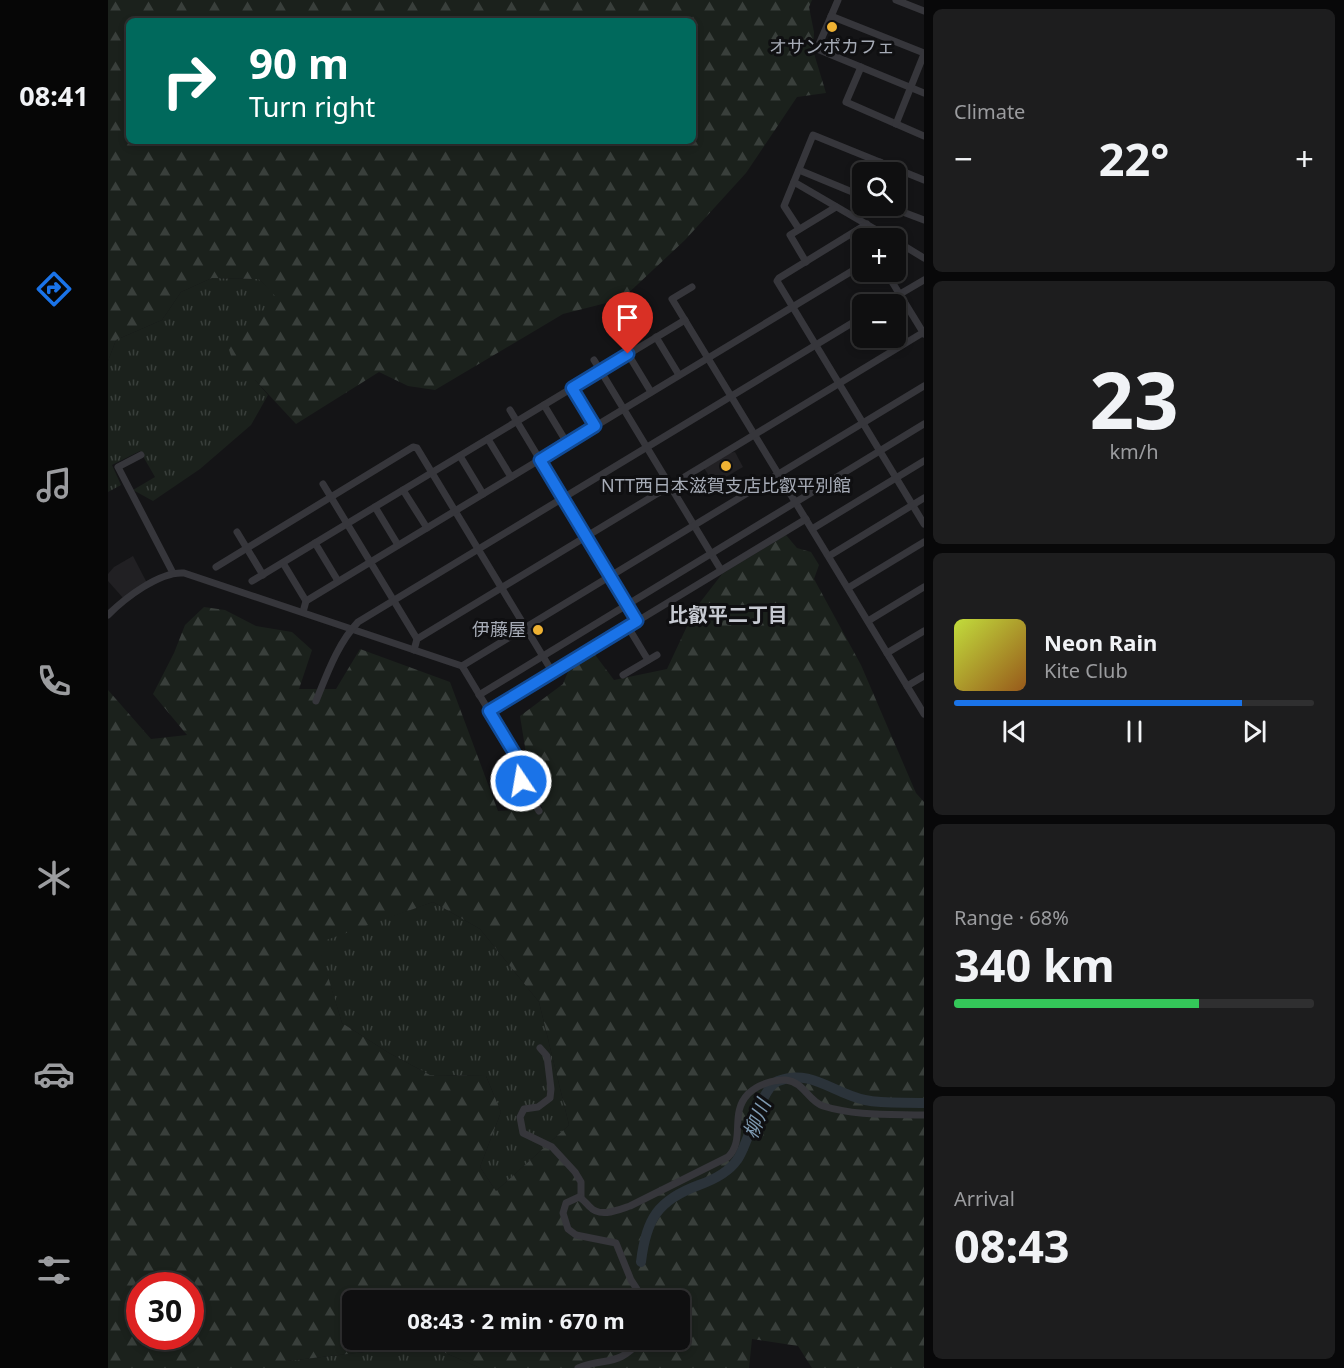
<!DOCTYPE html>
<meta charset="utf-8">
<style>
:root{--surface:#0f0f10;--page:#1d1d1e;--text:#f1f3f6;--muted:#9b9c9f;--line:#2f2f30;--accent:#1a73e8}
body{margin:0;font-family:"Noto Sans","Noto Sans JP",sans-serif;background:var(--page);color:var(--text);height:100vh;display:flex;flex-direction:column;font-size:22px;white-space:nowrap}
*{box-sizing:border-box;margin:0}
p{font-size:20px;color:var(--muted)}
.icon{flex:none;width:33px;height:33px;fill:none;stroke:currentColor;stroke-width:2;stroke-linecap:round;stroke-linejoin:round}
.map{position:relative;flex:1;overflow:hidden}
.panel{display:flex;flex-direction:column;gap:9px;padding:9px;background:#080809;width:420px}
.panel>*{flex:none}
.hud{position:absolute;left:18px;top:18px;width:570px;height:126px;border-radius:9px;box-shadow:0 3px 9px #0003,0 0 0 2px var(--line);background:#00695c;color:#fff;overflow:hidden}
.tools{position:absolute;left:744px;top:162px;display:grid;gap:12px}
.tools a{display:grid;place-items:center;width:54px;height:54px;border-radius:9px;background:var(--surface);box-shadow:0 3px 9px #0003,0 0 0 2px var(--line);font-size:30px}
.speed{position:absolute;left:18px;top:1272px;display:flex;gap:12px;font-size:30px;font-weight:700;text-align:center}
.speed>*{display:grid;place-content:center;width:78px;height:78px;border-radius:50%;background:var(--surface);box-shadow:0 3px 9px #0003,0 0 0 2px var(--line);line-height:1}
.speed .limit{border:9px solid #d22;background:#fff;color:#111}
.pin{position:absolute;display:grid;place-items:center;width:51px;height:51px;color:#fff;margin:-62px -26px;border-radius:50% 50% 50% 0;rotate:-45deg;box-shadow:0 0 6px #0007}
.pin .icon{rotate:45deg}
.me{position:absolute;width:66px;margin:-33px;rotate:348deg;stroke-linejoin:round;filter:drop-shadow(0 0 4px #0008)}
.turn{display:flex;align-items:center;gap:21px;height:126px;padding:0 24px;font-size:27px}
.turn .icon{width:78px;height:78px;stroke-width:2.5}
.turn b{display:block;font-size:42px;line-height:51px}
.big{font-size:45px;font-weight:700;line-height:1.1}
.panel .card{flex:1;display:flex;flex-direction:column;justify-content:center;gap:9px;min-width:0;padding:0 21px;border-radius:9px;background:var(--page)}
.panel .dial{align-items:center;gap:0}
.dial b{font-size:78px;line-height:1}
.song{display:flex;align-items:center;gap:18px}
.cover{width:72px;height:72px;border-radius:9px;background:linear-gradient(135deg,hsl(70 70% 55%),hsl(30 70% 35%))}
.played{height:6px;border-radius:3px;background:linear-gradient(90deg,var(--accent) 80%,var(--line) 80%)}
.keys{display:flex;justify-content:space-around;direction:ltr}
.heat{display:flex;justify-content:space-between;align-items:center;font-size:33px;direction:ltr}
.charge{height:9px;border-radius:4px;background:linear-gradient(90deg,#34c759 68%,var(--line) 0)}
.trip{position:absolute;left:234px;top:1290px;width:348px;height:60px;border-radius:9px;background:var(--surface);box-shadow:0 3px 9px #0003,0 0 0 2px var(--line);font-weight:700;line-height:60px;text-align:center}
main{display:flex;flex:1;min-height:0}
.dock{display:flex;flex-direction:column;width:108px;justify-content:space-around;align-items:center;background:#060606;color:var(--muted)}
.dock .icon{width:42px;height:42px}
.dock .on{color:var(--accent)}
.dock b{font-size:27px;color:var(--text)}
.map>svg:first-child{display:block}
.built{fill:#212023}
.grass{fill:url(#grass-tufts)}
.forest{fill:url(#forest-firs);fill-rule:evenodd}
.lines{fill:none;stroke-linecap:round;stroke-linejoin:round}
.river{stroke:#2b333a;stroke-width:10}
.minor{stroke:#36363b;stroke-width:7}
.route-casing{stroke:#114b97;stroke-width:15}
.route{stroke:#1a73e8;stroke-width:10}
.poi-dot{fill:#efb233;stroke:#0f0f11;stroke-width:2}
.labels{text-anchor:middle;stroke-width:6;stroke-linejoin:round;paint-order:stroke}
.poi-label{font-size:18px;fill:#a6abb6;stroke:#0f0f11}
.neighbourhood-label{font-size:20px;font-weight:bold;fill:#c7cad2;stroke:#0f0f11}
.water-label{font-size:20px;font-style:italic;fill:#7e99b1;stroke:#0f0f11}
</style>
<main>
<nav class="dock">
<b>08:41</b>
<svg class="icon on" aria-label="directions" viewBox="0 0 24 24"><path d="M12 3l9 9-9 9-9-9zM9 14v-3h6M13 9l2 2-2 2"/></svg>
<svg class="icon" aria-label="music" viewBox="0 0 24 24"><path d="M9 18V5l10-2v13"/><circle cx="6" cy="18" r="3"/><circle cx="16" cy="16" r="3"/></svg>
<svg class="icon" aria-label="phone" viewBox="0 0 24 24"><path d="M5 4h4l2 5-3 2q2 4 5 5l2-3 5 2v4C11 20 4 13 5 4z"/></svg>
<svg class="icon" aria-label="climate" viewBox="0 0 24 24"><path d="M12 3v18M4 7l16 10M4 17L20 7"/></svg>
<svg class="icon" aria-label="car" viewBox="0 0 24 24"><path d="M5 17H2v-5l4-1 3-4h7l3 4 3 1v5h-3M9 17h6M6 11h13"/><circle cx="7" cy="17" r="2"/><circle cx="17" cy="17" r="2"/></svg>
<svg class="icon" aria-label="filters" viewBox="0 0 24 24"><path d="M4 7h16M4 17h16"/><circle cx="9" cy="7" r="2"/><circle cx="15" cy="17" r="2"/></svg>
</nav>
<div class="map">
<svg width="816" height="1368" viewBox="0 0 816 1368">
<defs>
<pattern id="grass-tufts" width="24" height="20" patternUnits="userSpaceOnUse" patternTransform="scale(1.5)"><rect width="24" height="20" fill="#1b211c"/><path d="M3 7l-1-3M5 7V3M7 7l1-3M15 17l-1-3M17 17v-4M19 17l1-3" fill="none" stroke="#393f3b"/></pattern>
<pattern id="forest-firs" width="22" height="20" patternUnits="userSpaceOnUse" patternTransform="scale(1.5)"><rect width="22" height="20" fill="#1b211c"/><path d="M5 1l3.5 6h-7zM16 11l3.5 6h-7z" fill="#393f3b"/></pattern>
</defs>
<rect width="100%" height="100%" fill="#141416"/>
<g class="built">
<path d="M 627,452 L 635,467 L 606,484 L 596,468 L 621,453 Z"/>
<path d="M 25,556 L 39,583 L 16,599 L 0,581 L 0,574 L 6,567 Z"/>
</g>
<g class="grass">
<path d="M 104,278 L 151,279 L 170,298 L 147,380 L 160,395 L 143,425 L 92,469 L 45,501 L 25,490 L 47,477 L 32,451 L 4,465 L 13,485 L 0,492 L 0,361 L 8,340 L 54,320 L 73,292 Z"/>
<path d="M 325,902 L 372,929 L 431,1002 L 461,1125 L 388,1191 L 372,1167 L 393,1112 L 378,1076 L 322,1075 L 281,1053 L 234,1023 L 209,942 Z"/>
<path d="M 275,1340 L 308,1340 L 372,1368 L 179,1368 L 179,1361 L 257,1352 Z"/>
</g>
<g class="forest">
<path d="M 0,0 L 704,0 L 701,7 L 706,32 L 705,50 L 718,93 L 689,97 L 638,173 L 577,240 L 514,299 L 455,314 L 327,390 L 300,386 L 271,372 L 188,424 L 147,380 L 132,382 L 119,344 L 169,298 L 151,279 L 104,278 L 73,292 L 54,320 L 8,340 L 0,361 ZM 21,21 L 585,21 L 585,141 L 21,141 Z"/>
<path d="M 678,535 L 689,548 L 703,552 L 711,565 L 706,579 L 753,665 L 808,793 L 816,802 L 816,1368 L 704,1368 L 690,1346 L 644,1339 L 641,1368 L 372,1368 L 308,1340 L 572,1340 L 572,1300 L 244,1300 L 244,1340 L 275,1340 L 257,1352 L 179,1361 L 179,1368 L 0,1368 L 0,690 L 43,739 L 79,735 L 45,694 L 66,653 L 77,625 L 96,607 L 117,610 L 148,626 L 184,632 L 204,650 L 191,689 L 228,689 L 252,649 L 342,682 L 390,811 L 434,808 L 420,766 L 412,716 L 455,684 L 463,664 L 485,652 L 506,680 L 559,669 L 587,609 L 614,574 ZM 325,902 L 372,929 L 431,1002 L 461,1125 L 388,1191 L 372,1167 L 393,1112 L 378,1076 L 322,1075 L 281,1053 L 234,1023 L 210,943 ZM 32,1286 L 82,1286 L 82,1336 L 32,1336 Z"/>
</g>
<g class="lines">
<path class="river" d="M 533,1262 C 538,1219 550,1200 591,1185 C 605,1180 620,1173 629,1160 C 641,1144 652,1088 670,1081 C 703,1068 726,1094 757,1100 C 776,1104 796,1102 816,1103"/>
<g class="minor">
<path d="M 730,0 L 709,49 L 816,93"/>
<path d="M 788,0 L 816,11"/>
<path d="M 723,16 L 816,53"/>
<path d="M 753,67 L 738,102 L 816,136"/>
<path d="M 788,124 L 816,54"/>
<path d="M 691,170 L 754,196"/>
<path d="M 768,172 L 772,162"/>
<path d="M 686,182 L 782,238"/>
<path d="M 779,206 L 816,220"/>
<path d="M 759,224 L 671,278 L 669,281 L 816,524"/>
<path d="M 691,229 L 676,206 L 705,135 L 816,180"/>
<path d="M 788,241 L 816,258"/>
<path d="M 698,262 L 682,235 L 728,207"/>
<path d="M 778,272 L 816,334"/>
<path d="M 584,287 L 564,299 L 816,714"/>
<path d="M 775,304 L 816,280"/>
<path d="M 548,337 L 571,375"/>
<path d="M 520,354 L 543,392"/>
<path d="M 486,360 L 613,570"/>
<path d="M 464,388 L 487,426"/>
<path d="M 436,405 L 459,443"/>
<path d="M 402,410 L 529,621"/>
<path d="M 380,439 L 403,477"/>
<path d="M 33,455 L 10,467 L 65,573"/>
<path d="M 352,456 L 375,494"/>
<path d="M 215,484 L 309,639"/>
<path d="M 295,490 L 319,528"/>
<path d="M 267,507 L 290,545"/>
<path d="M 704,529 L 816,461"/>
<path d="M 129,532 L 155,575"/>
<path d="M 207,543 L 230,581"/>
<path d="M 721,556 L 816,498"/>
<path d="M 175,563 L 198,601"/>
<path d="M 108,567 L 305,447 L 309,448 L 445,673"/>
<path d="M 144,581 L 577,320"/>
<path d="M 740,588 L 816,542"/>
<path d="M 195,612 L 198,601 L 754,265"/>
<path d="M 0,615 C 17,598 52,571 76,573 L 354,666 L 416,769 L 413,781 L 431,811"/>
<path d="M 760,621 L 816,587"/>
<path d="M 520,627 L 540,660"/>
<path d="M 306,650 L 309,639 L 816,332"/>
<path d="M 779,653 L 816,631"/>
<path d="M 354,666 L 816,386"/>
<path d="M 515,675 L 549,655"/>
<path d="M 799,686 L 816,676"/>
<path d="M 371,695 L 816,424"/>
<path d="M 208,701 C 219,674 230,643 250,622 L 754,317"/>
<path d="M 381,711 L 698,519"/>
<path d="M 432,1048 L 439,1056 L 443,1089 L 442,1098 L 430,1107 L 416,1109 L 412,1117 L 415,1133 L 444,1147 L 467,1172 L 473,1182 L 473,1197"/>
<path d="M 536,1300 L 523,1280 L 508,1243 L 468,1235 L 460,1229 L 455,1213 L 458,1203 L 471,1197 C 476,1200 478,1203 482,1207 C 492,1218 510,1210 522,1206 L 620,1157 C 638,1139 621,1114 640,1094 C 649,1085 666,1079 678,1080 C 696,1082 700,1101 715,1106 C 747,1116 783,1114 816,1115"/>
<path d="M 470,1368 C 499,1357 510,1367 533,1340"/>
</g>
</g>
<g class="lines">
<defs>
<path id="route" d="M 413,781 L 416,769 L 381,711 L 529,621 L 432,460 L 487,426 L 464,388 L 520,354"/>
</defs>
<use href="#route" class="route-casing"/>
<use href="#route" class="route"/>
</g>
<g class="poi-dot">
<circle cx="724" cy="27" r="6"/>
<circle cx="618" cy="466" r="6"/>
<circle cx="430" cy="630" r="6"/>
</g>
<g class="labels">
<g class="poi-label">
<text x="724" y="53">オサンポカフェ</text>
<text x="618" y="492">NTT西日本滋賀支店比叡平別館</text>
<text x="418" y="636" text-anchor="end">伊藤屋</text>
</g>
<g class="neighbourhood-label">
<text x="620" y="622">比叡平二丁目</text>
</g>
<g class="water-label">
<text transform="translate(649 1119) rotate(-68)" y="7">柳川</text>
</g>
</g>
</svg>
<div class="tools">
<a><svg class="icon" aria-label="search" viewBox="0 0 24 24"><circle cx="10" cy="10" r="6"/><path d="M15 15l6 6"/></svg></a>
<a>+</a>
<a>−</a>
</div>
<div class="speed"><div class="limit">30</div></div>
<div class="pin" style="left:520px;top:354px;background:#d93025"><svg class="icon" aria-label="arrive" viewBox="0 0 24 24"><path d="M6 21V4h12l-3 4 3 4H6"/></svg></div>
<svg class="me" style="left:413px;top:781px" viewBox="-20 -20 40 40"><circle r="17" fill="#1a73e8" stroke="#fff" stroke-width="3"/><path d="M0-11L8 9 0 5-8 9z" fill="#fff"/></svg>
<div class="trip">08:43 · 2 min · 670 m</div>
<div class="hud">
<div class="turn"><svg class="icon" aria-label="right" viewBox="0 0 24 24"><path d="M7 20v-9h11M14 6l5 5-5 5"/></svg><div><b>90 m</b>Turn right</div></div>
</div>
</div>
<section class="panel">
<div class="card"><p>Climate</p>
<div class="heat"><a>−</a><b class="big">22°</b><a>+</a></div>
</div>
<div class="card dial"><b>23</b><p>km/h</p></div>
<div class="card">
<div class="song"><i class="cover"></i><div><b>Neon Rain</b><p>Kite Club</p></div></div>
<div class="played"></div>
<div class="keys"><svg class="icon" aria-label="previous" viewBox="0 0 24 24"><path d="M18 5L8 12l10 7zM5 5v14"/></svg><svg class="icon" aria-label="pause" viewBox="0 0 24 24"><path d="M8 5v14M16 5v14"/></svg><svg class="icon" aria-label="next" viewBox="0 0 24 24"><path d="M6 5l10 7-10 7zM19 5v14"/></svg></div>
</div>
<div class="card"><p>Range · 68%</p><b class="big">340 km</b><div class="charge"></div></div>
<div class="card"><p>Arrival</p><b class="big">08:43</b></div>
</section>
</main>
